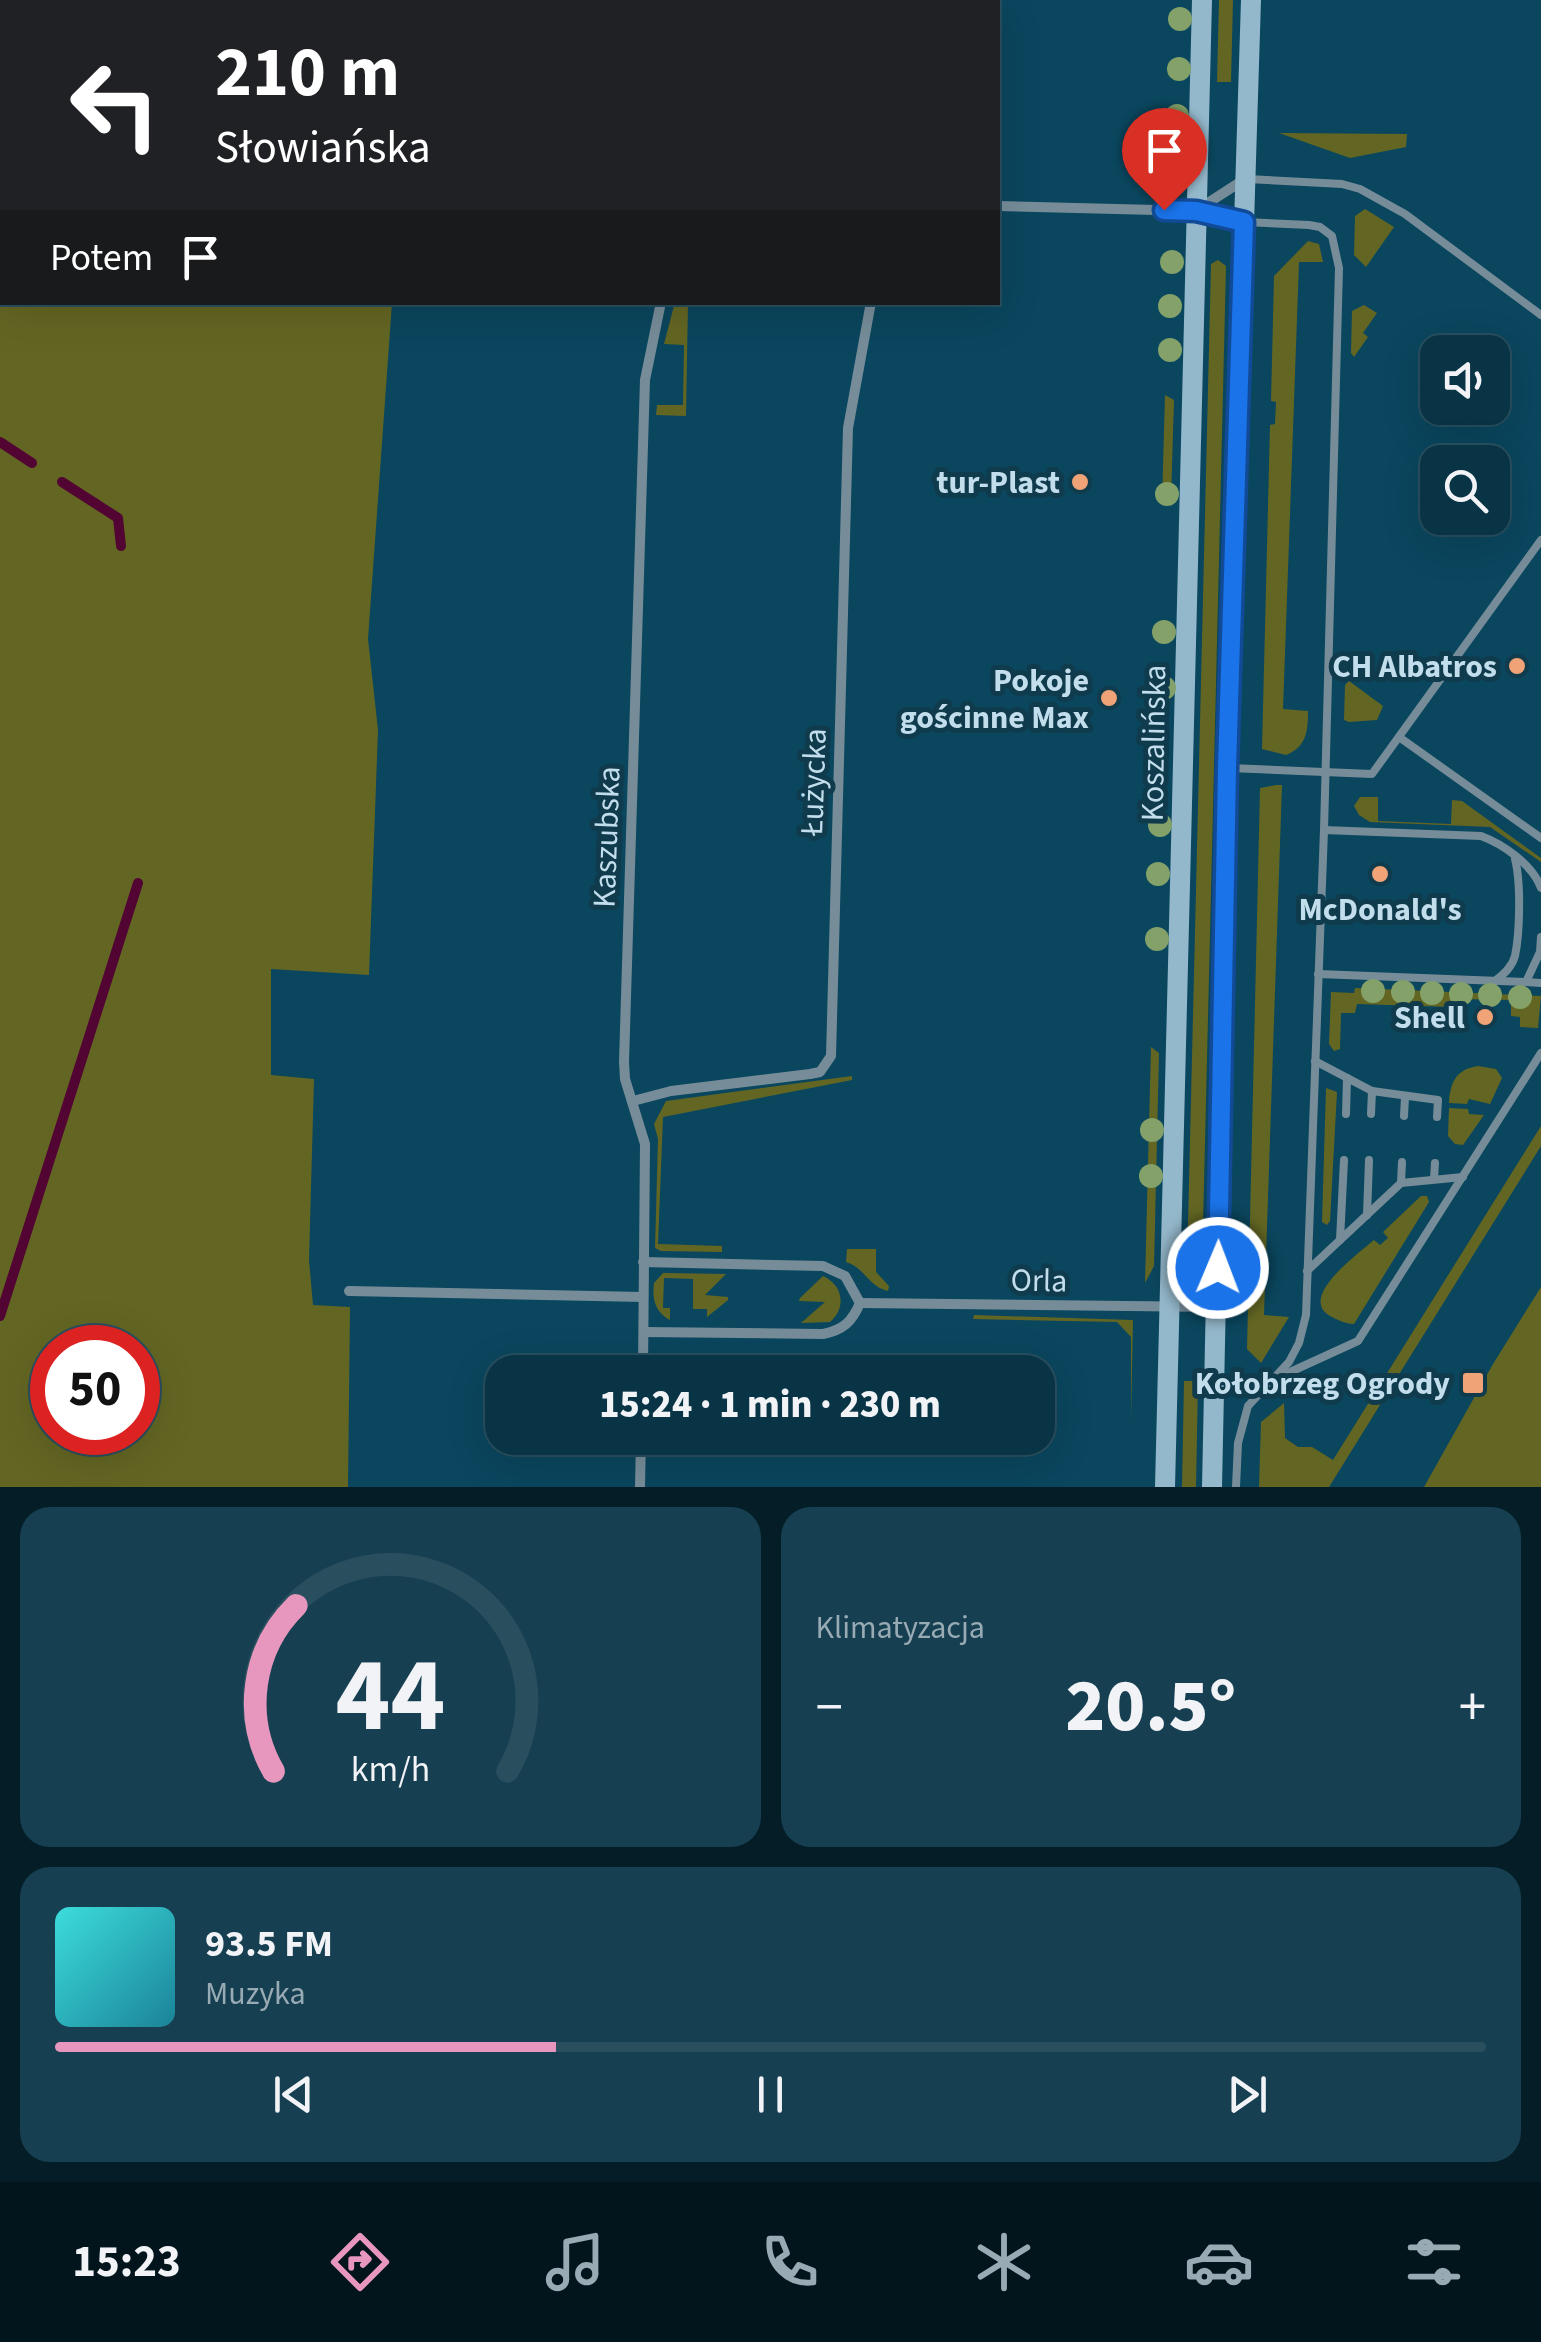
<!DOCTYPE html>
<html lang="pl">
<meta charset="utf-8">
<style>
:root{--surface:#083446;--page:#163f51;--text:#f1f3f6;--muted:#98aab3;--line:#294f5f;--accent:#e797bd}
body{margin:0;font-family:"Source Sans 3",sans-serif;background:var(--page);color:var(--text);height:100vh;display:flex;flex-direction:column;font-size:38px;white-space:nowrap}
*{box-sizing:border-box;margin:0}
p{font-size:32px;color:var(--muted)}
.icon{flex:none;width:55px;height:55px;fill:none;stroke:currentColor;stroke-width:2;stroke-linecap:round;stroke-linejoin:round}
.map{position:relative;height:1487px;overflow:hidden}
.drawer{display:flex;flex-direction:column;gap:20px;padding:20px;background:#041d26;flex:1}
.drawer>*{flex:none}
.top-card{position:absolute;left:0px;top:0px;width:1000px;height:305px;box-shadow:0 10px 40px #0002,0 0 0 2px var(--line);background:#202124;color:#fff;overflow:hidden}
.fabs{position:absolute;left:1420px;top:335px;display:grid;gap:20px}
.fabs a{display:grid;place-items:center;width:90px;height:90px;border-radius:20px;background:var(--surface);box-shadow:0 10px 40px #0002,0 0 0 2px var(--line);font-size:50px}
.speed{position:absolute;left:30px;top:1325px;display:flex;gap:20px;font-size:50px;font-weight:700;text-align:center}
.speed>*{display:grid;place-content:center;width:130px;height:130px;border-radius:50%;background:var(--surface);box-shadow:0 10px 40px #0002,0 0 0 2px var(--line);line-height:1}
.speed .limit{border:15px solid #d22;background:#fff;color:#111}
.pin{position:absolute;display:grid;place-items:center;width:85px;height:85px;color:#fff;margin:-102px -42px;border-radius:50% 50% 50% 0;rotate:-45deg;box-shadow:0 0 10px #0007}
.pin .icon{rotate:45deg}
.me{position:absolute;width:110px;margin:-55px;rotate:1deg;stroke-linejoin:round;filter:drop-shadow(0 0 8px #0008)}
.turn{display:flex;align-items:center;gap:35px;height:210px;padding:0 50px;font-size:45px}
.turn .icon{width:130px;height:130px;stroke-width:2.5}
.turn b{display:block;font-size:70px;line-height:85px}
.then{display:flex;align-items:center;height:95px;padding:0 50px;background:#0003;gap:20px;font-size:38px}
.big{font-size:75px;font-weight:800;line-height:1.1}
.drawer .tile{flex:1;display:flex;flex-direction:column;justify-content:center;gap:15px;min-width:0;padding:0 35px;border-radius:30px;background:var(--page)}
.drawer .dial{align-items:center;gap:0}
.dial svg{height:260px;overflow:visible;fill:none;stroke:var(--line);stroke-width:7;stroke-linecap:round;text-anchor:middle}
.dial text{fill:var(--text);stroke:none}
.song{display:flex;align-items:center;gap:30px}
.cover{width:120px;height:120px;border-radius:15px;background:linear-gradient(135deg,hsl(180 70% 55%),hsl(190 70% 35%))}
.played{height:10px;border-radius:5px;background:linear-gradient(90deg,var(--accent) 35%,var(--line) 35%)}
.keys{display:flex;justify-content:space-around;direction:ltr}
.heat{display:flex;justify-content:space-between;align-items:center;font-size:55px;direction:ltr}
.drawer .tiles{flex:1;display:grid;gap:20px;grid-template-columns:1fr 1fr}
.tile:last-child{grid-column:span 2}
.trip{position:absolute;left:485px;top:1355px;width:570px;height:100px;border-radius:30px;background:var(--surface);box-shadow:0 10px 40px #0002,0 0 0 2px var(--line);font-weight:800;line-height:100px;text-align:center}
.dock{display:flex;height:160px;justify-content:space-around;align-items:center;background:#03151c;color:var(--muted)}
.dock .icon{width:70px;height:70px}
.dock .on{color:var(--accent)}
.dock b{font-size:45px;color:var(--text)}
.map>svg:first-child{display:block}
.green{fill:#636622;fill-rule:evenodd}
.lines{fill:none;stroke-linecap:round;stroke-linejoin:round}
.stream{stroke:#520433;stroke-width:10}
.service{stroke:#768d99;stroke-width:8}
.minor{stroke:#768d99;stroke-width:10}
.secondary{stroke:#94b8cb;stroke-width:20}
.tree{fill:#83a168}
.route-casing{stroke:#114b97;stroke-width:25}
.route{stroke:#1a73e8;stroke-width:18}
.poi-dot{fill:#efa376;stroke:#103b4d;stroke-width:4}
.labels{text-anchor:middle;stroke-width:10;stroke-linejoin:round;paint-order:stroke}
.poi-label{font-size:32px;font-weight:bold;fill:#c2ddeb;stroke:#103b4d;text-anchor:end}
.street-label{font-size:32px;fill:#c2ddeb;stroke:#103b4d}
</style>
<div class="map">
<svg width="1541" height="1487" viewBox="0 0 1541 1487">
<rect width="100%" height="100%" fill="#0a465e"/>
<g class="green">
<path d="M 1219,0 L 1233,0 L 1231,82 L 1217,82 Z"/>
<path d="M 1279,133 L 1407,134 L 1406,147 L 1350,158 Z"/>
<path d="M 1365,209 L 1394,227 L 1366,267 L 1354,255 L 1355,216 Z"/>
<path d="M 0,225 L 2,302 L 392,303 L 368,639 L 378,730 L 369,975 L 271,969 L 271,1075 L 314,1079 L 309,1260 L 313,1305 L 350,1307 L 348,1487 L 0,1487 ZM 52,1348 L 138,1348 L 138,1432 L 52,1432 Z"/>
<path d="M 1308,241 L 1319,244 L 1323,262 L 1299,262 L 1283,709 L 1308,711 C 1308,730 1307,747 1286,755 L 1262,749 L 1270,425 L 1275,424 L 1276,402 L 1271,401 L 1274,276 Z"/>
<path d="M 1218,260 L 1226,266 L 1202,1267 L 1194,1273 L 1187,1266 L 1211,264 Z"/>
<path d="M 675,302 L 688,303 L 686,416 L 656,415 L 657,405 L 683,405 L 684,345 L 664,344 Z"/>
<path d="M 1364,305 L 1377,313 L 1363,333 L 1368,337 L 1354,357 L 1351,353 L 1352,311 Z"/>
<path d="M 1165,395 L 1174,400 L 1171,499 L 1162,502 Z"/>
<path d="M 1349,681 L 1383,706 L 1377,720 L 1349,722 L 1344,720 L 1345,685 Z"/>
<path d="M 1276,785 L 1282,785 L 1264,1315 L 1289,1317 L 1261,1363 L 1247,1349 L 1260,788 Z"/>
<path d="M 1360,797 L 1378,797 L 1378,821 L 1451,824 L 1452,800 L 1462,801 L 1541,858 L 1541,862 L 1490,827 L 1370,822 L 1359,815 L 1354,806 Z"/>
<path d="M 1355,988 L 1541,996 L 1538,1028 L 1520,1027 L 1520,1017 L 1511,1016 L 1511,1000 L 1460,999 L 1459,1012 L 1453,1012 L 1452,1007 L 1357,1004 L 1355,1013 L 1341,1013 L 1340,1049 L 1334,1051 L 1329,1044 L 1331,992 L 1354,993 Z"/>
<path d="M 1151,1047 L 1159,1053 L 1154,1266 L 1145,1283 Z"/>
<path d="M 1478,1066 L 1496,1069 L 1502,1078 L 1490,1104 L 1469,1099 L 1467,1104 L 1449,1103 C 1450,1083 1456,1069 1478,1066 Z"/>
<path d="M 852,1076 L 852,1080 L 663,1117 L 658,1244 L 722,1246 L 722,1252 L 661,1251 L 655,1248 L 658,1139 L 654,1124 L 666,1101 Z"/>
<path d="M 1326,1088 L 1337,1092 L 1330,1221 L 1327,1225 L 1322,1222 Z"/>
<path d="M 1449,1108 L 1468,1109 L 1469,1114 L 1484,1115 L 1463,1145 L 1455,1144 L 1448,1136 Z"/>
<path d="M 1541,1126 L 1541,1146 L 1329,1487 L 1259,1487 L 1261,1422 L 1284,1403 L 1285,1438 L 1298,1447 L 1312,1447 L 1333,1460 Z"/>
<path d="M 1421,1196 L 1427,1196 L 1429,1202 L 1354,1324 C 1346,1324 1340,1321 1332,1317 C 1295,1299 1358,1254 1374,1240 L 1380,1245 L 1388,1238 L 1383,1232 Z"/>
<path d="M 847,1249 L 876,1249 L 876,1272 L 889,1286 L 888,1291 C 869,1287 864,1267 846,1262 Z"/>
<path d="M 663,1273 L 726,1274 L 705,1295 L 728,1297 L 728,1300 L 707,1317 L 707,1309 L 693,1309 L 693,1279 L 664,1278 L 663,1308 L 670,1308 L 670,1320 C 655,1312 652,1299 654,1283 Z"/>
<path d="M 823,1276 C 843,1285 847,1308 830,1322 L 801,1323 L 825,1302 L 799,1301 L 800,1298 Z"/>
<path d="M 1541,1287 L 1541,1487 L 1424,1487 L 1493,1364 Z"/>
<path d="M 974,1315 L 1133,1320 L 1131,1420 L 1131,1337 L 1117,1322 L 973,1319 Z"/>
<path d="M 1184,1381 L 1198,1381 L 1196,1487 L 1182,1487 Z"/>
</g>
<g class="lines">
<g class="stream">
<path d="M 0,442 L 32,463"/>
<path d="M 62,482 L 118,518 L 121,546"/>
<path d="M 0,1316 L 138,883"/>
</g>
<g class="service">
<path d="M 250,0 L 250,2"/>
<path d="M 276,0 L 276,2"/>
<path d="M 1247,179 L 1342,184 L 1360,189 L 1405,214 L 1541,315"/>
<path d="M 1399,737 L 1541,838"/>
<path d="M 1230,768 L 1372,774 L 1541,540"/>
<path d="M 1324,830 L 1481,836 C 1503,844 1533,865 1541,888"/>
<path d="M 1318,974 L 1526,982 L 1540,952 L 1541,937"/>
<path d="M 1495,981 C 1504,974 1512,967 1515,956 C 1520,932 1521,882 1515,859"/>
<path d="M 1526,982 L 1541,983"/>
<path d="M 1315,1061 L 1372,1091 L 1438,1100 L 1437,1117"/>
<path d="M 1346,1114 L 1347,1078"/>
<path d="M 1371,1114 L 1372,1091"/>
<path d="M 1404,1116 L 1405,1097"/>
<path d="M 1434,1179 L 1435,1163"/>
<path d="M 1401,1183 L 1402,1162"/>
<path d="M 1367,1215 L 1369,1160"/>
<path d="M 1340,1240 L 1344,1160"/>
<path d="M 1307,1271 L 1401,1183 L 1463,1177"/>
<path d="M 1277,1378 L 1358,1341 L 1541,1053"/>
<path d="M 1236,1487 L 1238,1443 L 1248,1406 L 1289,1362 L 1299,1343 L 1306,1315 L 1324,830 L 1339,268 L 1332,236 L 1320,227 L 1309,225 L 1244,222"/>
</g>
<g class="minor">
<path d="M 671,2 L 671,0"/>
<path d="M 998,206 L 1196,211 L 1244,222"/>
<path d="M 1197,210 L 1245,179"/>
<path d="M 633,1101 L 671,1091 L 810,1074 L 820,1072 L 831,1056 L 848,428 L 871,302"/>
<path d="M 643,1262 L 823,1266 L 845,1276 L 860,1303 C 852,1322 843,1330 823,1334 L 644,1332"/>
<path d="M 349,1291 L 643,1297"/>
<path d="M 860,1303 L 1216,1307"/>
<path d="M 643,1372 L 645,1144 L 625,1079 L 624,1062 L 645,380 L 661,302"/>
<path d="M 640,1487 L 641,1438"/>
</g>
<g class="secondary">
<path d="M 1165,1487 L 1202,0"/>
<path d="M 1212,1487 L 1227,768 L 1251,0"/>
</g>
</g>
<g class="tree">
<circle cx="1180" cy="19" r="12"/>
<circle cx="1179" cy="69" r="12"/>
<circle cx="1177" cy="116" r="12"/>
<circle cx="1172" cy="262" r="12"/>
<circle cx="1170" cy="306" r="12"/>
<circle cx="1170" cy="350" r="12"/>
<circle cx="1167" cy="494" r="12"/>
<circle cx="1164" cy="632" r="12"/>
<circle cx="1164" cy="688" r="12"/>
<circle cx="1160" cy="825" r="12"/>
<circle cx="1158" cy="874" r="12"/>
<circle cx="1157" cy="939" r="12"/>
<circle cx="1373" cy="991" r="12"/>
<circle cx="1403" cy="992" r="12"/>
<circle cx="1432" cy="993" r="12"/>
<circle cx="1461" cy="994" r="12"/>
<circle cx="1490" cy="995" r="12"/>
<circle cx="1520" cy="997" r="12"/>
<circle cx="1152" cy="1130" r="12"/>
<circle cx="1151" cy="1176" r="12"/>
</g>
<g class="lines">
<defs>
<path id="route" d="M 1164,210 L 1196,211 L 1244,222 L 1227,768 L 1218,1268"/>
</defs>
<use href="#route" class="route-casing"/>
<use href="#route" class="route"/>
</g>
<g class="poi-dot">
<circle cx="1080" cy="482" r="10"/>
<circle cx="1517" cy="666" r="10"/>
<circle cx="1109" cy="698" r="10"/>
<circle cx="1380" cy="874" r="10"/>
<circle cx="1485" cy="1017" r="10"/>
<rect x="1461" y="1371" width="24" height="24" rx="5"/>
</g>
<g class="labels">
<g class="poi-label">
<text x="1060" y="493">tur-Plast</text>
<text x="1497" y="677">CH Albatros</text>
<text x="1089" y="691">Pokoje<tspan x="1089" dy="37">gościnne Max</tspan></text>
<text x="1380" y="920" text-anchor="middle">McDonald's</text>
<text x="1465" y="1028">Shell</text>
<text x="1450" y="1394">Kołobrzeg Ogrody</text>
</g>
<g class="street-label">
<text transform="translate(1153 743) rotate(-89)" y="11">Koszalińska</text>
<text transform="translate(813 782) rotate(-88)" y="11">Łużycka</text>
<text transform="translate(606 837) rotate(-88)" y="11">Kaszubska</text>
<text transform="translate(1039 1280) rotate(1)" y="11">Orla</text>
</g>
</g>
</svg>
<div class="fabs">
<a><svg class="icon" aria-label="sound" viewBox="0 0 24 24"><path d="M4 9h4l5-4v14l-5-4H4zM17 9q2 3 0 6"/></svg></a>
<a><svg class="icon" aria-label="search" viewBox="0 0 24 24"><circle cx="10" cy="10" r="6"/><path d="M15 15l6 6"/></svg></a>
</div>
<div class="speed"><div class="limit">50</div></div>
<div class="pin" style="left:1164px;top:210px;background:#d93025"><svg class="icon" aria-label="arrive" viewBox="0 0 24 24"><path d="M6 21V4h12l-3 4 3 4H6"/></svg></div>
<svg class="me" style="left:1218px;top:1268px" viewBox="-20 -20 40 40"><circle r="17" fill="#1a73e8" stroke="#fff" stroke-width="3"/><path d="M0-11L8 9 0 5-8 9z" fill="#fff"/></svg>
<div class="trip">15:24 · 1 min · 230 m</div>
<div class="top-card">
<div class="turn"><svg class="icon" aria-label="left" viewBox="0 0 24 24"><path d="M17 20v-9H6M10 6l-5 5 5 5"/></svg><div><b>210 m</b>Słowiańska</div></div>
<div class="then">Potem<svg class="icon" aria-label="arrive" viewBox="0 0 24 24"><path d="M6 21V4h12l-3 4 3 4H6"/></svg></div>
</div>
</div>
<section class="drawer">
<div class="tiles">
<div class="tile dial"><svg viewBox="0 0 100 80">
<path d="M14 69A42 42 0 1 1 86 69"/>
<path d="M14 69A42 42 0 0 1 21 18" stroke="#e797bd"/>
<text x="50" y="56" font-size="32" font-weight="700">44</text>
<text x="50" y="72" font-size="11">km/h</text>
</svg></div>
<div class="tile"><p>Klimatyzacja</p>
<div class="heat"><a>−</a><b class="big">20.5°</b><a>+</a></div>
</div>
<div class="tile">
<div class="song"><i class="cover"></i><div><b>93.5 FM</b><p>Muzyka</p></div></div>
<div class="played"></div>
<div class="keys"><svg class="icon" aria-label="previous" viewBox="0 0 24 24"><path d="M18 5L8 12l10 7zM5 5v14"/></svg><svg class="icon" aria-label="pause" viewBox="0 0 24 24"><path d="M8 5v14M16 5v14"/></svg><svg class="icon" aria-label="next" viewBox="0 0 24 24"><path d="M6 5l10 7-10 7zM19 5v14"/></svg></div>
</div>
</div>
</section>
<nav class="dock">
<b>15:23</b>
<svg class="icon on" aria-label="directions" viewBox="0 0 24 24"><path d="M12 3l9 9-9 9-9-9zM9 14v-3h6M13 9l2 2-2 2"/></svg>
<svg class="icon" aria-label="music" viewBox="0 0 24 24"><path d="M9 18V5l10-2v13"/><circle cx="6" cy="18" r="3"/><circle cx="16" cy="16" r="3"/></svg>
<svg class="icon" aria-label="phone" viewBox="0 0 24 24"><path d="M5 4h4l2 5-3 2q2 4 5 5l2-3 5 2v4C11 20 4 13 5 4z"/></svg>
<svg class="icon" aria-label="climate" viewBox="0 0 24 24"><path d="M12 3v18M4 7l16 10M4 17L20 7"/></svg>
<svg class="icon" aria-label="car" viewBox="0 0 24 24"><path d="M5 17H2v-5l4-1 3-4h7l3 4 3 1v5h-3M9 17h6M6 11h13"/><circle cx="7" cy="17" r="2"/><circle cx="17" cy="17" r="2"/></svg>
<svg class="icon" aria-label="filters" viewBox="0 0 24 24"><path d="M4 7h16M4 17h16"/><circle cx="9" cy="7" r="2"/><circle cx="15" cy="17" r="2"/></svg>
</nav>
